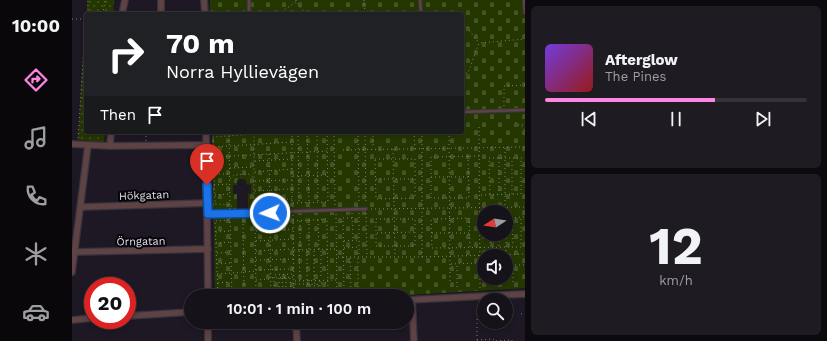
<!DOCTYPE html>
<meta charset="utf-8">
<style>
:root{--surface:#16121a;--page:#1f1b23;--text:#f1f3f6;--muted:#9e9ea2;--line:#353239;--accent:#fd86e2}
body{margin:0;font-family:"Work Sans",sans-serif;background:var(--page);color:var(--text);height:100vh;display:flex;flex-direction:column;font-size:15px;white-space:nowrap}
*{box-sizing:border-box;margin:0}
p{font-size:13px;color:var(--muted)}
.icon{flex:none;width:22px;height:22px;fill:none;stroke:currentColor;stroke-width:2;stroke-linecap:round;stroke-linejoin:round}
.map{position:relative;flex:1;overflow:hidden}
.drawer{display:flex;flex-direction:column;gap:6px;padding:6px;background:#0c0a0e;width:302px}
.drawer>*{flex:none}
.guide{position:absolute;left:12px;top:12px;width:380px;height:122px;border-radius:4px;box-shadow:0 2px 6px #0003,0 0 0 1px var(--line);background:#202124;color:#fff;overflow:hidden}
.needle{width:26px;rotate:258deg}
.buttons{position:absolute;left:405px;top:205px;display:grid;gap:8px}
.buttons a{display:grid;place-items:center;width:36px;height:36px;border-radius:50%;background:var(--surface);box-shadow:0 2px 6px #0003,0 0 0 1px var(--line);font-size:20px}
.speed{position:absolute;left:12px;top:277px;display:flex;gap:8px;font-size:20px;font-weight:700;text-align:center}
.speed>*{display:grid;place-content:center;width:52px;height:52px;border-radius:50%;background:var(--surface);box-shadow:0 2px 6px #0003,0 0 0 1px var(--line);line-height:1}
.speed .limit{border:6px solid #d22;background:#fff;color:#111}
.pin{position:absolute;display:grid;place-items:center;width:34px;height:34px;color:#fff;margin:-41px -17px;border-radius:50% 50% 50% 0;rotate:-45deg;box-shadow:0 0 4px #0007}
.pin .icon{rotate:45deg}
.me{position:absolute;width:44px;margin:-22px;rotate:268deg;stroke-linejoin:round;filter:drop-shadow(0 0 3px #0008)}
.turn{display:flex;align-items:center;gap:14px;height:84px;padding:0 16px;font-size:18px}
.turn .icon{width:52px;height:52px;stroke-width:2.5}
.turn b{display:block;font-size:28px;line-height:34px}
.then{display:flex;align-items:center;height:38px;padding:0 16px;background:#0003;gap:8px;font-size:15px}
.drawer .card{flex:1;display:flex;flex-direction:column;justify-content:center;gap:6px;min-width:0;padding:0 14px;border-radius:6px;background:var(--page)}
.drawer .dial{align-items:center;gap:0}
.dial b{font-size:52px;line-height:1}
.song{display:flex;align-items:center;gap:12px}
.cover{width:48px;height:48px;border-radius:6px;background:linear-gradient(135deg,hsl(260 70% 55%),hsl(0 70% 35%))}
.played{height:4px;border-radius:2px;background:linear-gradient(90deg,var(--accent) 65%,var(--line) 65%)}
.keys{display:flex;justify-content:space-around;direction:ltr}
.trip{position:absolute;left:112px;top:289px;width:230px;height:40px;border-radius:20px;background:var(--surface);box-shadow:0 2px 6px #0003,0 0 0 1px var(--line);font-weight:600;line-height:40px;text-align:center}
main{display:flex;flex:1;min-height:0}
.tab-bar{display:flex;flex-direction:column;width:72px;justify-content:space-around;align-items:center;background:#09070a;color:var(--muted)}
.tab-bar .icon{width:28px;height:28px}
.tab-bar .current{color:var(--accent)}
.tab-bar b{font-size:18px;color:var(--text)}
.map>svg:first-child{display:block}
.cemetery{fill:url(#cemetery-stones);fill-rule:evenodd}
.garden{fill:url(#garden-dots)}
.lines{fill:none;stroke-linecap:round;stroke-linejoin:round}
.lane-casing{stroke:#38343e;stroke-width:4.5}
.street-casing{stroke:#38343e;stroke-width:8}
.path{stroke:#817d86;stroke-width:1;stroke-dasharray:1 3;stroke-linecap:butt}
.lane{stroke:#5e4244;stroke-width:2.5}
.street{stroke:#5e4244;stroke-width:5.5}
.route-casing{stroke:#114b97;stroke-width:10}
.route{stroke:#1a73e8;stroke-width:7}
.labels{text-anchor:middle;stroke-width:4;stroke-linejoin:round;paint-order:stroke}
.street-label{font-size:11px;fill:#e0dde5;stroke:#060509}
</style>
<main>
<nav class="tab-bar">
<b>10:00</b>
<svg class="icon current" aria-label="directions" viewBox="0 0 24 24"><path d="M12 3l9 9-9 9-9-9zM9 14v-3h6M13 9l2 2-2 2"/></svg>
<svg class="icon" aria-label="music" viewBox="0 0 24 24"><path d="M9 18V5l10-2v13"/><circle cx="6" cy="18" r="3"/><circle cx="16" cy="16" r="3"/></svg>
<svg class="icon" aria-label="phone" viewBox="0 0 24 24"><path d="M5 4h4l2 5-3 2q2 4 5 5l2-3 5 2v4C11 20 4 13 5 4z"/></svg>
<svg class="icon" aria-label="climate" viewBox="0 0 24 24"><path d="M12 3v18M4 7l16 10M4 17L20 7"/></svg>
<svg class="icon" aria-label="car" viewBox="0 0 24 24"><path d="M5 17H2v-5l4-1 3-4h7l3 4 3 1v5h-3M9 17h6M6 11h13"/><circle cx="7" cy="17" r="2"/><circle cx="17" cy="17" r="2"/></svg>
</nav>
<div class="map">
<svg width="453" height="341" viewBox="0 0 453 341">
<defs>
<pattern id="cemetery-stones" width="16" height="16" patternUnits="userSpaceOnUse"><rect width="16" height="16" fill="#253700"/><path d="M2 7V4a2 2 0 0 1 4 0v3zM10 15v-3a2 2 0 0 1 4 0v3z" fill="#445425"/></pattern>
<pattern id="garden-dots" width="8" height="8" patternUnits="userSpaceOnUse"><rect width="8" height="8" fill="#253700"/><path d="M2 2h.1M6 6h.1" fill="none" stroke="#445425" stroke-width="1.8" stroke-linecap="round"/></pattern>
</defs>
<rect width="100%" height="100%" fill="#1d1823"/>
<path class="cemetery" d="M 138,0 L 453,0 L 453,288 L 316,296 L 143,296 L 140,132 L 390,132 L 390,14 L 138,14 ZM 167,179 L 173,179 L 175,185 L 179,184 L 179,193 L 176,194 L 176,209 L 165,209 L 165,194 L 161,194 L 161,185 L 165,185 L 165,181 ZM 412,212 L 434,212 L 434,234 L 412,234 ZM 412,256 L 434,256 L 434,278 L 412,278 Z"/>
<g class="garden">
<path d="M 15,0 L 42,0 L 41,14 L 15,14 Z"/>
<path d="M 13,21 L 14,132 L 33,132 L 32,142 L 6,140 Z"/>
</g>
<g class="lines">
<defs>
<g id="lane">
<path d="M 177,0 L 177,14"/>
<path d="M 348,0 L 349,14"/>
<path d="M 452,0 L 453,13"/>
<path d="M 390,112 L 453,110"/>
<path d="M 136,214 L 294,209"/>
</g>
<g id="street">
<path d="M 89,0 L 89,14"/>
<path d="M 132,0 L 133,14"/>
<path d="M 50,14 L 53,0"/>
<path d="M 134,132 L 136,296"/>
<path d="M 0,144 L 38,146 L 135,145"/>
<path d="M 38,146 L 39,132"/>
<path d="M 9,207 L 136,203"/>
<path d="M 3,252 L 136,249"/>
<path d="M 0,272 L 16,145"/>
<path d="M 335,300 L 453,294"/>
<path d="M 340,300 L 342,341"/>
<path d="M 55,316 L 119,312"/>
<path d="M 0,320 L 21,318"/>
<path d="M 136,322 L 136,341"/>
<path d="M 224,322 L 225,341"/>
</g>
</defs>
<use href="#lane" class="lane-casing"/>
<use href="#street" class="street-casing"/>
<g class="path">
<path d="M 224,0 L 224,2 L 234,14"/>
<path d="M 292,0 L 293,14"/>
<path d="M 16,14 L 16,0"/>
<path d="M 31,14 L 33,0"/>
<path d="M 206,14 L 224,2"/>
<path d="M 0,19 L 14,19"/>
<path d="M 390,21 L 407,43"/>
<path d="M 390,74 L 396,73 L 407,43 L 453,39"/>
<path d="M 432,106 L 432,86 L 453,85"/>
<path d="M 446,125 L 449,125 L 453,130"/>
<path d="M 450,125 L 453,122"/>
<path d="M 407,127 L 408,290"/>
<path d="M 220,132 L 220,207"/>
<path d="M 226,132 L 227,203"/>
<path d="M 235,132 L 237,202"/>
<path d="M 245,132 L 246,202"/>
<path d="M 262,132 L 263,207"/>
<path d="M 286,132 L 287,204"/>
<path d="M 293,132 L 294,204"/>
<path d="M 301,132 L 301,148"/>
<path d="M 342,132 L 343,149"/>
<path d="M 350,132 L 350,257"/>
<path d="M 377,132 L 378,284"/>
<path d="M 157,136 L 158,209"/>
<path d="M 6,138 L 14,17"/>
<path d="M 74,141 L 74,132"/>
<path d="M 142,147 L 220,142"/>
<path d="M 433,148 L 433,207"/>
<path d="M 321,149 L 323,256"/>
<path d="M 271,150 L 453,147"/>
<path d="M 197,154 L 198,207"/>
<path d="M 396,156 L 397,198 L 359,198 L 359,157 L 407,156"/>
<path d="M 142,157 L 255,151"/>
<path d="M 427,158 L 427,194"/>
<path d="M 303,159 L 343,159 L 343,198 L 304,199 Z"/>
<path d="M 183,161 L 220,159"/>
<path d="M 158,168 L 182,167"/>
<path d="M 183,172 L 220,169"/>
<path d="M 143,174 L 157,174"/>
<path d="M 221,176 L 255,175"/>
<path d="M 359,177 L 396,177"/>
<path d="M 158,179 L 162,175 L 177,174 L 182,178"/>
<path d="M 304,179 L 343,179"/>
<path d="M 183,181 L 220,180"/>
<path d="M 142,185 L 157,184"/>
<path d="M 183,191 L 220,189"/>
<path d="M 418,194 L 417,158 L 453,158"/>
<path d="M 440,194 L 440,158"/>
<path d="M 143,195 L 158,194"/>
<path d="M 409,195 L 449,194 L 449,158"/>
<path d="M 183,200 L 220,199"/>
<path d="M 221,203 L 256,202 L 255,132"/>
<path d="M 179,208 L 182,206 L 182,132"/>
<path d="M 163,209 L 158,205 L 143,204 L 141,137 L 209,132"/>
<path d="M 299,209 L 453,207"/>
<path d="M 280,213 L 281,240"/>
<path d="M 287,213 L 287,256"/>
<path d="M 294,213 L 295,256"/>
<path d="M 221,215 L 222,296"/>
<path d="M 171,216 L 172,296"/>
<path d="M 183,217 L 184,296"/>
<path d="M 198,217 L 199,296"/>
<path d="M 158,218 L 160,296"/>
<path d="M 280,218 L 271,218 L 272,294 L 286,292 L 286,257"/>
<path d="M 434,218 L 434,281"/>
<path d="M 435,218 L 453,217"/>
<path d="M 440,218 L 441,246"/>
<rect x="304" y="219" width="39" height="27"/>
<path d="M 237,220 L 237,249"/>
<path d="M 246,220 L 247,249"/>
<path d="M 221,221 L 255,219 L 256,294"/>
<path d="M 228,221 L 228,250"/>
<path d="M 184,231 L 221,229"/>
<path d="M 144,232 L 158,231"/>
<path d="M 305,233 L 343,232"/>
<path d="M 360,233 L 397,233"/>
<path d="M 418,234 L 418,246"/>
<path d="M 184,241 L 221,239"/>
<path d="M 272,241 L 286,240"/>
<path d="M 144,243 L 159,242"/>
<path d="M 427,246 L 427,234"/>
<path d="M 398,247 L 397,218 L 359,219 L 360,248 L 449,247 L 449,217"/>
<path d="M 272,248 L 287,247"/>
<path d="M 222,250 L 264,249"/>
<path d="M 184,251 L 221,249"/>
<path d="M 227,251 L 228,280"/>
<path d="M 235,251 L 235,280"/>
<path d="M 242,251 L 242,280"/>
<path d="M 249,251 L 249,279"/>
<path d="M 145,253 L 159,252"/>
<path d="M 266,257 L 350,257 L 453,254"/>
<path d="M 278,258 L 279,292"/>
<path d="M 184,260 L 221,259"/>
<path d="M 145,264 L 158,263"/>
<path d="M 379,264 L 408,263"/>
<path d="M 435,265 L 453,265"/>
<path d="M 184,270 L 221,269"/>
<path d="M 145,274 L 184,271"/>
<path d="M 200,278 L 222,277"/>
<path d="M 207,278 L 207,290"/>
<path d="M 210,278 L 211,290"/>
<path d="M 214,278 L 214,290"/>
<path d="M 218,278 L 219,296"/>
<path d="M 428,278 L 428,282"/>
<path d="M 184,280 L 199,279"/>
<path d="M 237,280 L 237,295"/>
<path d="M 223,281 L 265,280"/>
<path d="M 248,281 L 248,294"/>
<path d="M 441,282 L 441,266"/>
<path d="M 146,283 L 158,282"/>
<path d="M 249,283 L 256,283"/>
<path d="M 223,284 L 237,284"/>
<path d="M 240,285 L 240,283 L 245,283 L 245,285"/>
<path d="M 238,286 L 248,286"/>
<path d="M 385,287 L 385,264"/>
<path d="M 146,290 L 159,289"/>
<path d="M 185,290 L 199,290"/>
<path d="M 238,290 L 248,289"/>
<path d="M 240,290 L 240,292 L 245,292 L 245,290"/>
<path d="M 223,292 L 237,292"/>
<path d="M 249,292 L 256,291"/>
<path d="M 202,294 L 202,275 L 222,274"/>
<path d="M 200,295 L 218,294"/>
<path d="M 146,296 L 143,221 L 157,220"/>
<path d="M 228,296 L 265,294 L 264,214"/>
<path d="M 265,296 L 265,294 L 271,294"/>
<path d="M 449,314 L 453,313"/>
<path d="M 405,340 L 421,339 L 423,341 L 440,340 L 440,341"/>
<path d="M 405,340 L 405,316"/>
</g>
<use href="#lane" class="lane"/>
<use href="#street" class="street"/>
</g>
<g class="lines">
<defs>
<path id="route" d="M 135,185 L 136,214 L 198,213"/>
</defs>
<use href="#route" class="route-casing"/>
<use href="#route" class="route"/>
</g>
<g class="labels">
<g class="street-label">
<text transform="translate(72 195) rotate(-2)" y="4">Hökgatan</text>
<text transform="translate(69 241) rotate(-1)" y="4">Örngatan</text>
</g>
</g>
</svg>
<div class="buttons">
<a><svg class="needle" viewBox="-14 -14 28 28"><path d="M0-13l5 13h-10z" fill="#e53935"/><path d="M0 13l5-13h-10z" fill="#9e9ea2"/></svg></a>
<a><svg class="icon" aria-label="sound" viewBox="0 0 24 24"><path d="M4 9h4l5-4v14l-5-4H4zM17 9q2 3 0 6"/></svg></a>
<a><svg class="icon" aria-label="search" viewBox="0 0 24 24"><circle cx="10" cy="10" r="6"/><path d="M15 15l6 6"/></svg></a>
</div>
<div class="speed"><div class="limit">20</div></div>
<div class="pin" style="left:135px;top:185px;background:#d93025"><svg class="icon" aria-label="arrive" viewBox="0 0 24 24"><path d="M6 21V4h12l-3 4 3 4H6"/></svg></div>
<svg class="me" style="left:198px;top:213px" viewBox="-20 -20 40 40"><circle r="17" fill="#1a73e8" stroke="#fff" stroke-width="3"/><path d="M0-11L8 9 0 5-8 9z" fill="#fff"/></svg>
<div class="trip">10:01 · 1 min · 100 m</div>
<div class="guide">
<div class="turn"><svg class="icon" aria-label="right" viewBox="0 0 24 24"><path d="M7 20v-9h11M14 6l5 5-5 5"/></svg><div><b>70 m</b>Norra Hyllievägen</div></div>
<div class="then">Then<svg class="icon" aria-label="arrive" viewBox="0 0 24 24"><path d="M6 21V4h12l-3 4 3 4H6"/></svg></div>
</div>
</div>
<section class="drawer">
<div class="card">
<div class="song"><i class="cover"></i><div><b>Afterglow</b><p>The Pines</p></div></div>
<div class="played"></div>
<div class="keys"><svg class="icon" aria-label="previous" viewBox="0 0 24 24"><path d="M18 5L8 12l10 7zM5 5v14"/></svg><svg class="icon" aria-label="pause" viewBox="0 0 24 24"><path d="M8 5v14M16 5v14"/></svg><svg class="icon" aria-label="next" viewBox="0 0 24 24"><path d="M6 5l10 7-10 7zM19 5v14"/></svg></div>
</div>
<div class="card dial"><b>12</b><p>km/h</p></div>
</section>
</main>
